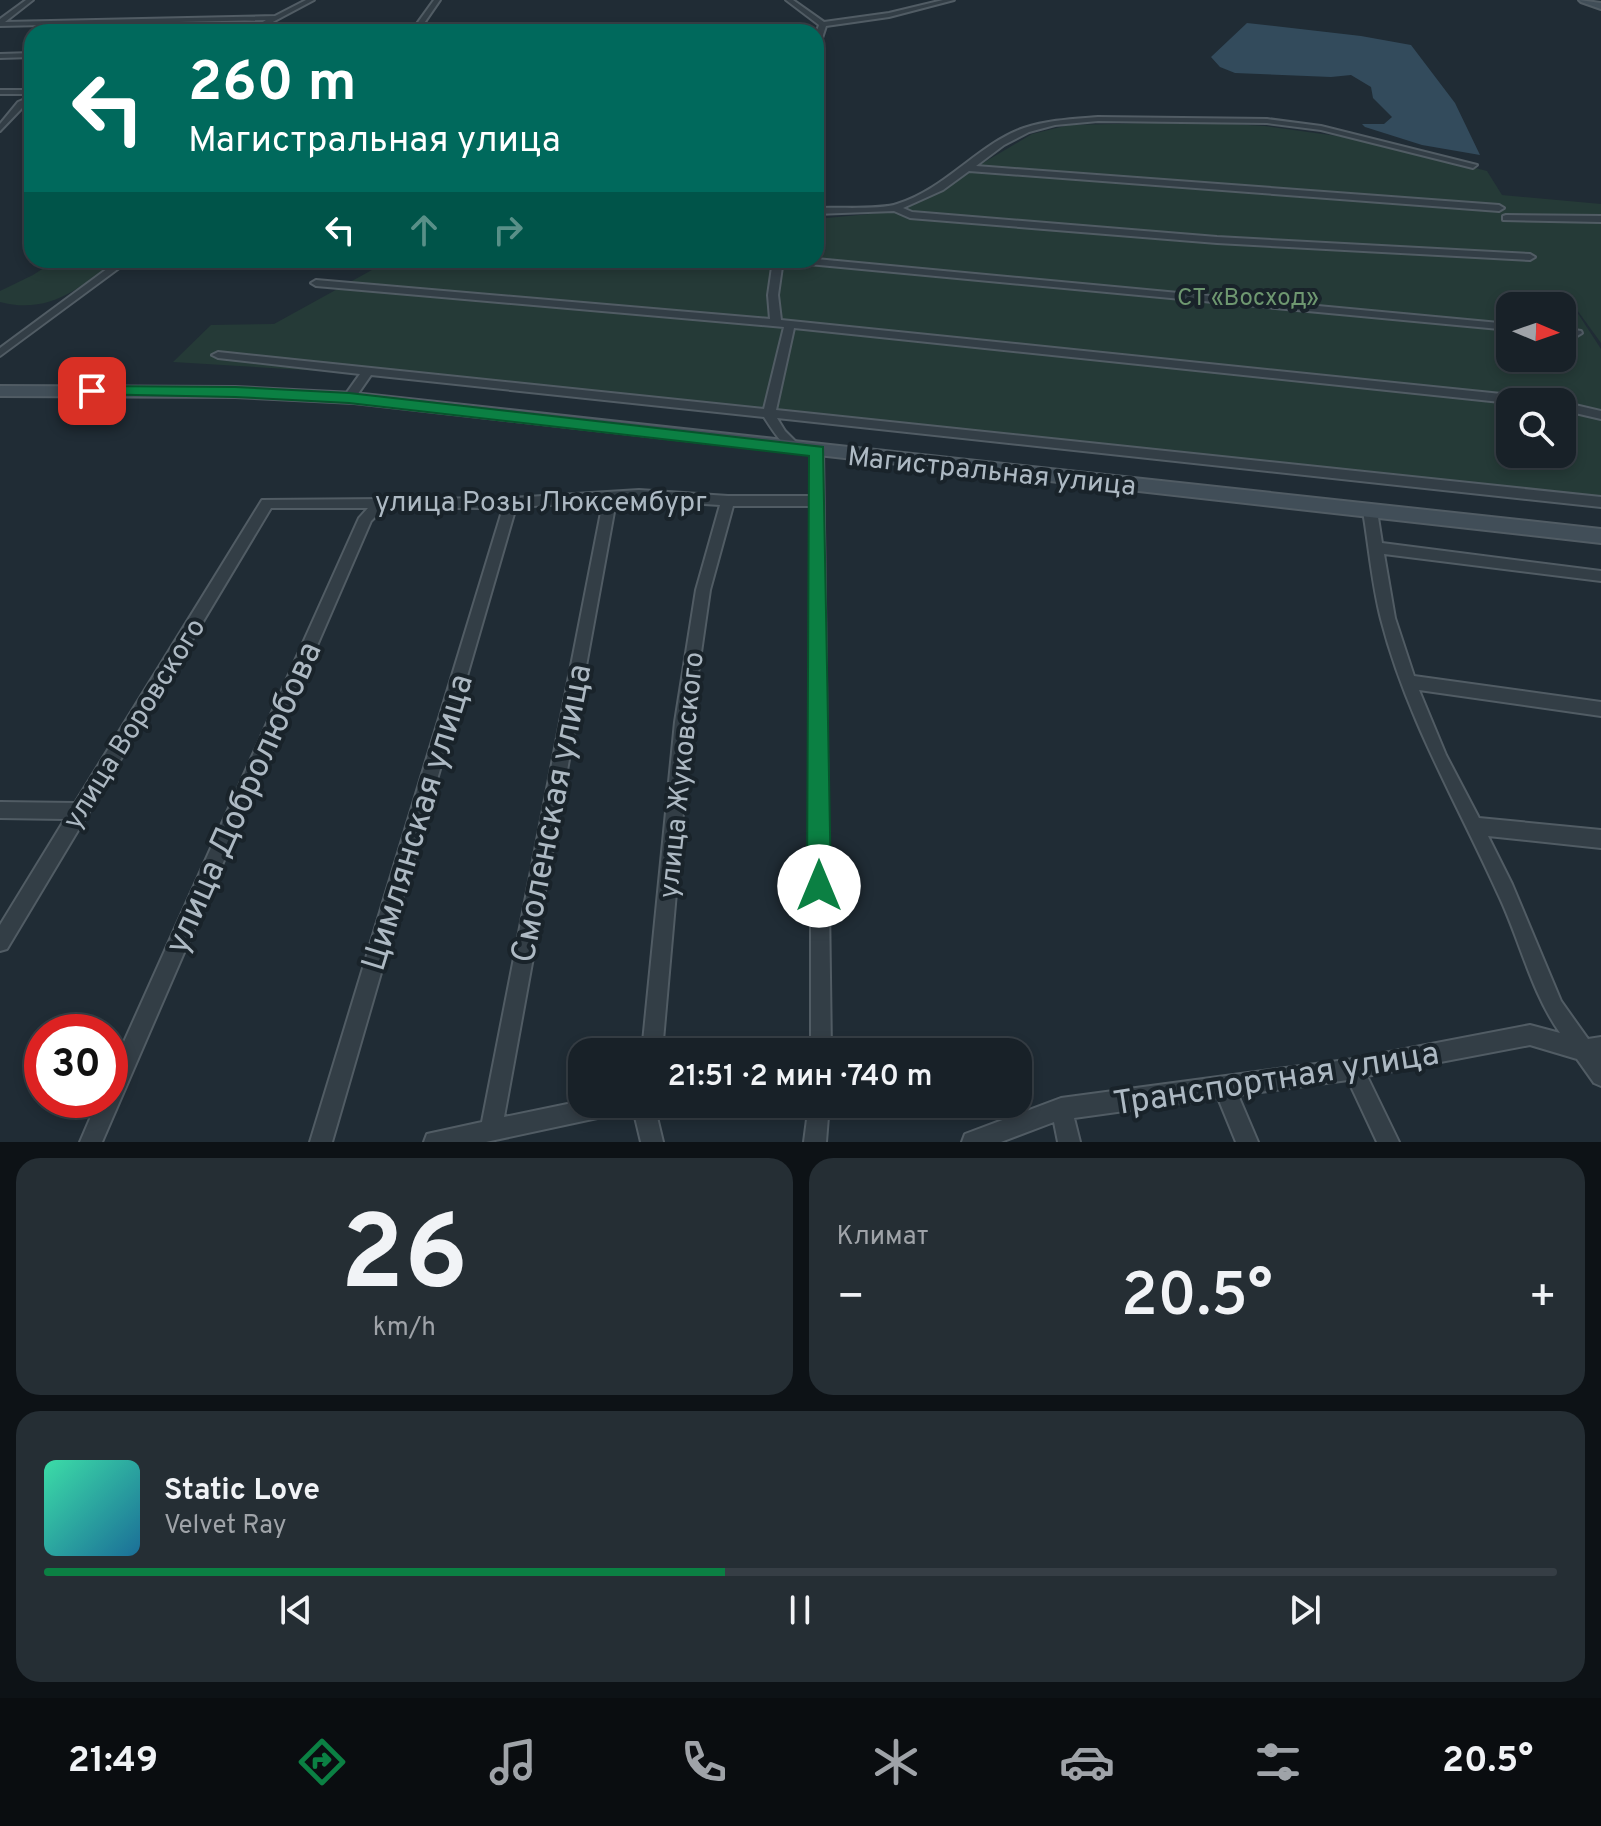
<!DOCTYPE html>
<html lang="ru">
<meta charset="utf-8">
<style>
:root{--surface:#182128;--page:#252e34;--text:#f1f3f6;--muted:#9fa3a8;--line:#363e45;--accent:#0b8043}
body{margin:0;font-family:Overpass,sans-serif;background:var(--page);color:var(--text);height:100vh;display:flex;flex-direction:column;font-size:30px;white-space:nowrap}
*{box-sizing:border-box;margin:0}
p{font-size:26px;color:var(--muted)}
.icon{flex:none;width:44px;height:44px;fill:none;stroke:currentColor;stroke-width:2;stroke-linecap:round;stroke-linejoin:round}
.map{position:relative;height:1142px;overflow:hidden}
.sheet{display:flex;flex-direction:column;gap:16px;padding:16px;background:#0d1216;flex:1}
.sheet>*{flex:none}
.top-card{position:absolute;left:24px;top:24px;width:800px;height:244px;border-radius:24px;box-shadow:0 4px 12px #0003,0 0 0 2px var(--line);background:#00695c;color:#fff;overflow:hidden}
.needle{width:52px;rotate:92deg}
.buttons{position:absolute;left:1496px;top:292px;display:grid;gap:16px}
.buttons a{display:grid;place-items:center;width:80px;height:80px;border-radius:16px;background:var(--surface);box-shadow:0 4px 12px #0003,0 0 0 2px var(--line);font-size:40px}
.speed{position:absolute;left:24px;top:1014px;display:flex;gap:16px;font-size:40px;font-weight:700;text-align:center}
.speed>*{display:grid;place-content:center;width:104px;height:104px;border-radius:50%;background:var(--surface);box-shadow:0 4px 12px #0003,0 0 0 2px var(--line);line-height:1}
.speed .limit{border:12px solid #d22;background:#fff;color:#111}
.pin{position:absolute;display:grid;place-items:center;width:68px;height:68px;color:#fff;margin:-34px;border-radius:16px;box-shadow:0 4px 12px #0006}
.me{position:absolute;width:88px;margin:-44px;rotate:0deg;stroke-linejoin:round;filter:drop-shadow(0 0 6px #0008)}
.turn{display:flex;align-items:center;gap:28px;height:168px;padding:0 32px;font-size:36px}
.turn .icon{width:104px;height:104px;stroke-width:2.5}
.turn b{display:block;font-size:56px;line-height:68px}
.lanes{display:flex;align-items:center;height:76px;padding:0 32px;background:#0003;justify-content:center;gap:40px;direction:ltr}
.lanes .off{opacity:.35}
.big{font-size:60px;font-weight:600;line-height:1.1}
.sheet .tile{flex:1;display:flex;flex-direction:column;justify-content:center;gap:12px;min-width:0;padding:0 28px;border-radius:24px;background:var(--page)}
.sheet .dial{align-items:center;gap:0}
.dial b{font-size:104px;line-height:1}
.song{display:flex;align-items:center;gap:24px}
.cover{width:96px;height:96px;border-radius:12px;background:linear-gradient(135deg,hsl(160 70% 55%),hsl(200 70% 35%))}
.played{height:8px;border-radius:4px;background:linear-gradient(90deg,var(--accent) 45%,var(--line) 45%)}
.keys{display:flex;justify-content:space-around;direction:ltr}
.heat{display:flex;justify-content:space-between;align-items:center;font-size:44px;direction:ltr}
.sheet .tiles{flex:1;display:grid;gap:16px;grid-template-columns:1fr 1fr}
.tile:last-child{grid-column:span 2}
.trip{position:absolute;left:568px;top:1038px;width:464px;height:80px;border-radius:24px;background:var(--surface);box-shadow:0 4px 12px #0003,0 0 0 2px var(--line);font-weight:600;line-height:80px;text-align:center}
.dock{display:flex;height:128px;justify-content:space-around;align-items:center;background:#0a0d10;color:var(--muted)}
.dock .icon{width:56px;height:56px}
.dock .selected{color:var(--accent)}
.dock b{font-size:36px;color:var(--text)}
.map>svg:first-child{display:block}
.green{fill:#253a37;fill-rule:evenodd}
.water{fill:#334b5c}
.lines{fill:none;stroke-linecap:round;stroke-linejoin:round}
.street-casing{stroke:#515c64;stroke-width:4}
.secondary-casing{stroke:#515c64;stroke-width:4}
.street{fill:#333e46;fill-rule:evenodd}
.secondary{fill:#414e58;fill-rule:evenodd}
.route{fill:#0b8043;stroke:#07532c;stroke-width:2}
.labels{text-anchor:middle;stroke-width:8;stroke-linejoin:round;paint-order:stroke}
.far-park-label{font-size:24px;fill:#6e9770;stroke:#19232a}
.street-label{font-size:28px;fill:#adb9c3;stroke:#19232a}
.near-street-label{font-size:34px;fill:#adb9c3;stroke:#19232a}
</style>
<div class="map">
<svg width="1601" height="1142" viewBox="0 0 1601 1142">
<rect width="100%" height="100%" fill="#202c35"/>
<g class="green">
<path d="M 1198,122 L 1265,126 L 1366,140 L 1487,171 L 1502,195 L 1601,204 L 1601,343 L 1564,292 L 1601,349 L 1601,508 L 354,373 L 173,362 L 211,325 L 274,324 L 390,260 L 816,260 L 816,219 L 902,211 L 1032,134 L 1069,125 ZM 1510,306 L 1562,306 L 1562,358 L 1510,358 ZM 1510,402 L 1562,402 L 1562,454 L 1510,454 Z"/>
<path d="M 56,260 L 116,260 C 80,288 49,315 0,302 L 0,291 L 33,275 Z"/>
</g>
<path class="water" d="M 1247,23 L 1361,36 L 1411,45 L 1455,103 L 1480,155 L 1422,145 L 1365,127 L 1362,124 L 1384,124 L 1392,117 L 1373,98 L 1371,87 L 1351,75 L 1331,77 L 1235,73 L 1220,67 L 1211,57 Z"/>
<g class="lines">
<defs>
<g id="street">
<path d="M 26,0 L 33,0 L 5,22 L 275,16 L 306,0 L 314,0 L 254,32 L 246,32 L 266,20 L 0,26 L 0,19 Z"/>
<path d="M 434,0 L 440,0 L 418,32 L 411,32 Z"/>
<path d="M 786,0 L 793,0 L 824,22 L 889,13 L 943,0 L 954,0 L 889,17 L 826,26 L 820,44 L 816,46 L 816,34 L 819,25 Z"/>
<path d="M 32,53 L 32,57 L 0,58 L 0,54 Z"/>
<rect x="0" y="90" width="32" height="4"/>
<path d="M 32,96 L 32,101 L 24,106 L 0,131 L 0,124 L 18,102 Z"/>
<path d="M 1098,117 L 1267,119 L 1321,126 L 1477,165 L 1473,168 L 1321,130 L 1267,123 L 1098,121 L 1055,125 L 1029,132 L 1004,145 L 976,166 L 1499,205 L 1504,208 L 1499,211 L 969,171 L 943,190 L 903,208 L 912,212 L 1217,237 L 1530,254 L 1535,257 L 1530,260 L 1217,243 L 910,218 L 894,211 L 816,214 L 816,208 C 836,207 880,210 897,204 C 946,189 978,144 1024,128 C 1048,120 1073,119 1098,117 Z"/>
<path d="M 1506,215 L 1601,216 L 1601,222 L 1503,220 L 1503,216 Z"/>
<path d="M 816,259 L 1510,324 L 1510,330 L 798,263 L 793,260 Z"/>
<path d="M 119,260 L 130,260 L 0,356 L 0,348 Z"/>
<path d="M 773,260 L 783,260 L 778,295 L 781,320 L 1541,398 L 1547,402 L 1510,403 L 794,328 L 776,410 L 1601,497 L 1601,507 L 777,418 L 785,431 L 803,449 L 797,453 C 782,446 773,431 764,417 L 371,375 L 353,401 L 349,402 L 343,398 L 360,374 L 218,358 L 212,355 L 218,352 L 764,409 L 784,327 L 316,286 L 311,283 L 316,280 L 770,319 L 768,295 Z"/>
<path d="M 1562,328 L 1581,331 L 1582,333 L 1577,336 L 1562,334 Z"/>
<path d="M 1562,402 L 1601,411 L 1601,419 L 1562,410 Z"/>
<path d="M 817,447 L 823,451 L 831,1052 L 811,1052 L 811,506 L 733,506 L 710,590 L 691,722 L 662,1052 L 642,1052 L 675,722 L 696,590 L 720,505 L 639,500 L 616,501 L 504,1117 L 582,1101 L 582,1104 L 626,1104 L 623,1111 L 616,1114 L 486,1142 L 424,1142 L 427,1134 L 482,1122 L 603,502 L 516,507 L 332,1142 L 310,1142 L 503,508 L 384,508 L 371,521 L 102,1142 L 80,1142 L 98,1100 L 110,1100 L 110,1073 L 359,518 L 368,508 L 271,508 L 7,949 L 0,951 L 0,925 L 65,819 L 0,818 L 0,802 L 75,803 L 262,500 L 511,498 L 639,490 L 728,496 L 811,496 L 811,451 Z"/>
<path d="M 1370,506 L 1377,511 L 1382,543 L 1601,571 L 1601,581 L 1384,554 L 1395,618 L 1414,676 L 1601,702 L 1601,716 L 1419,690 L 1446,755 L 1479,818 L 1601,830 L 1601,848 L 1488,836 L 1512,884 L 1561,1001 L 1588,1039 L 1601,1037 L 1601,1086 L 1594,1083 L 1577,1059 L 1530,1045 L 1367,1076 L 1399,1142 L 1377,1142 L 1348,1080 L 1238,1095 L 1258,1142 L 1236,1142 L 1218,1098 L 1074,1118 L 1080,1142 L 1058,1142 L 1054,1122 L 1001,1142 L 962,1142 L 965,1134 L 1061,1098 L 1353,1059 L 1530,1025 L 1560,1033 C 1531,992 1520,940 1498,894 C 1457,803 1406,717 1381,619 C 1372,584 1369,547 1363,511 Z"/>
<path d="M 637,1104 L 657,1104 L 657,1117 L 663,1142 L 641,1142 L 635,1117 Z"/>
<path d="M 809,1104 L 829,1104 L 826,1142 L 804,1142 Z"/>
</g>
<g id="secondary">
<path d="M 1579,0 L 1601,3 L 1601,9 L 1581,2 Z"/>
<path d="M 0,386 L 235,387 L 354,393 L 1601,529 L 1601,543 L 354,403 L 235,397 L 0,396 Z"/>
</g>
</defs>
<use href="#street" class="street-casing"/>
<use href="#secondary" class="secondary-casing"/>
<use href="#street" class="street"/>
<use href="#secondary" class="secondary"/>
</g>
<path class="route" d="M 92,386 L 235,387 L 349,393 L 823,447 L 831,886 L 828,894 L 819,898 L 811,894 L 807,886 L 809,456 L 349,403 L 235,397 L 87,394 L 85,391 Z"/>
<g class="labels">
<g class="far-park-label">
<text x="1248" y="305">СТ «Восход»</text>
</g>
<g class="street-label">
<text transform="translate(992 470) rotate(6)" y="10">Магистральная улица</text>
<text x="541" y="511">улица Розы Люксембург</text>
<text transform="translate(133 723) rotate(-58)" y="10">улица Воровского</text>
<text transform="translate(680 775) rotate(-84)" y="10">улица Жуковского</text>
</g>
<g class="near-street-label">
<text transform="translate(242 797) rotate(-66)" y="12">улица Добролюбова</text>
<text transform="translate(550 813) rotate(-79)" y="12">Смоленская улица</text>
<text transform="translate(416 822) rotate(-73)" y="12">Цимлянская улица</text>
<text transform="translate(1276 1077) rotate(-9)" y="12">Транспортная улица</text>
</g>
</g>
</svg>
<div class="buttons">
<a><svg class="needle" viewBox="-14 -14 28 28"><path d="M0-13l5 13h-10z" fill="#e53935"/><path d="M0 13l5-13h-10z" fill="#9fa3a8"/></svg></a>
<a><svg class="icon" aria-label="search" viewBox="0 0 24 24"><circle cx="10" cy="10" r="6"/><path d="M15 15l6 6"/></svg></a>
</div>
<div class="speed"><div class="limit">30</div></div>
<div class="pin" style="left:92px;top:391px;background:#d93025"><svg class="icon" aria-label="arrive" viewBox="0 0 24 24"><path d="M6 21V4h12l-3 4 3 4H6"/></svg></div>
<svg class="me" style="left:819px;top:886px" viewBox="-20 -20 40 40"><circle r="19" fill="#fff"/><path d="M0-13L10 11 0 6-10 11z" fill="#0b8043"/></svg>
<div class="trip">21:51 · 2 мин · 740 m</div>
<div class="top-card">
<div class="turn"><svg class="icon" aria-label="left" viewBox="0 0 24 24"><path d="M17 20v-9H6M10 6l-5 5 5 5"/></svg><div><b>260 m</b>Магистральная улица</div></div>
<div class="lanes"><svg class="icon" aria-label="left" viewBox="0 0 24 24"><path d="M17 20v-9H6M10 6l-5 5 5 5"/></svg><svg class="icon off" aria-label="ahead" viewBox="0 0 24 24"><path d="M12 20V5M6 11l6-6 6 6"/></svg><svg class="icon off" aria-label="right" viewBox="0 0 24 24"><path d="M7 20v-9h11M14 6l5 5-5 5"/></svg></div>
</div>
</div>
<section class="sheet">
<div class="tiles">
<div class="tile dial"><b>26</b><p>km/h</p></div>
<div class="tile"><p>Климат</p>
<div class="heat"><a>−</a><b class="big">20.5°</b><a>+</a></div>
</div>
<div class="tile">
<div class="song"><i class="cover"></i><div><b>Static Love</b><p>Velvet Ray</p></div></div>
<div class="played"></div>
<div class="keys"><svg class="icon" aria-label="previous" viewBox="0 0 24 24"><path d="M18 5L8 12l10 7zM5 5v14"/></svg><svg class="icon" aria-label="pause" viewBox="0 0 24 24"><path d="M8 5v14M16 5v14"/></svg><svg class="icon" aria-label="next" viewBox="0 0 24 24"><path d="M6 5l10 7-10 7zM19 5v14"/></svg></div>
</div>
</div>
</section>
<nav class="dock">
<b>21:49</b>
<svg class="icon selected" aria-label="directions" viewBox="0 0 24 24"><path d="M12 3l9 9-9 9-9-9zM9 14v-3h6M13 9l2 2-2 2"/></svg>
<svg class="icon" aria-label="music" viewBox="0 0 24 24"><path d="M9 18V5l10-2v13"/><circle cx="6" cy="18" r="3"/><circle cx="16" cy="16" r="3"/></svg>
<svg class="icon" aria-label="phone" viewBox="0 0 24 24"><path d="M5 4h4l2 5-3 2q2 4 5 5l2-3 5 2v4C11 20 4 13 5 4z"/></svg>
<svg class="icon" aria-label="climate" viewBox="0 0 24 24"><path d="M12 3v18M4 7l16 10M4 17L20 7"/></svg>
<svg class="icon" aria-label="car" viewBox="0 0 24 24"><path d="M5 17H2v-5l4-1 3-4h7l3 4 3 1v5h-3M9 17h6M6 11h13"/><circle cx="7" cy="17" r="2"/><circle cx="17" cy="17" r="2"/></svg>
<svg class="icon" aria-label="filters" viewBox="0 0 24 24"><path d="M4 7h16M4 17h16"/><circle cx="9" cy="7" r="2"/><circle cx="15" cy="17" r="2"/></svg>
<b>20.5°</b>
</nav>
